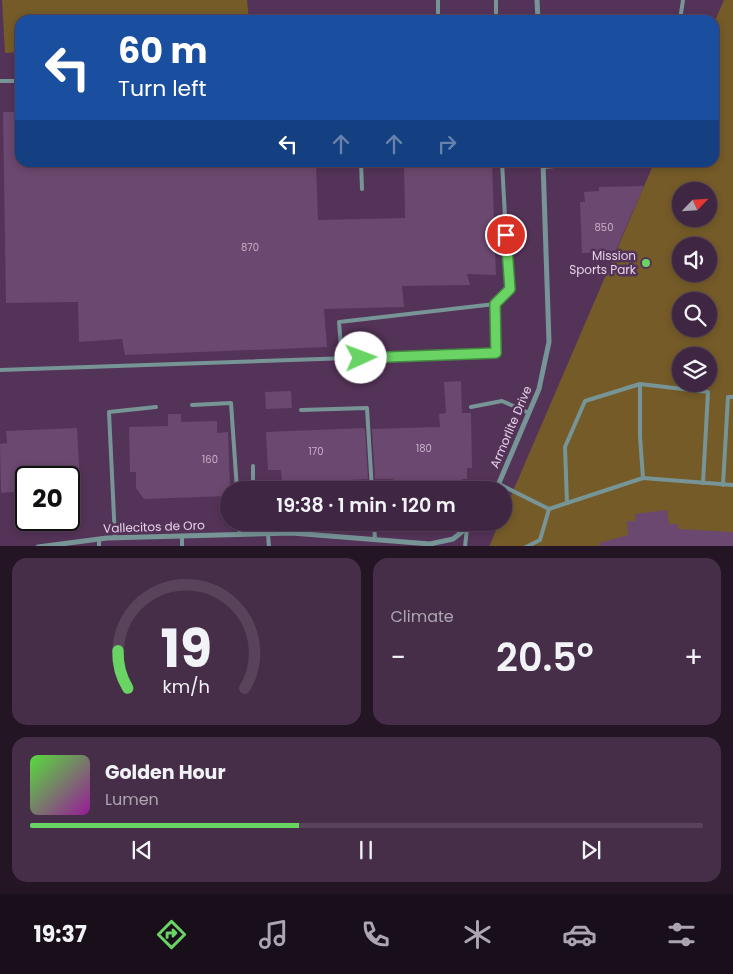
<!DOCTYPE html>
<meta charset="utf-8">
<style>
:root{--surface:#3f2642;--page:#462e49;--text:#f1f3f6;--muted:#ada5b2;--line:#58435b;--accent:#69d464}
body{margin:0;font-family:Poppins,sans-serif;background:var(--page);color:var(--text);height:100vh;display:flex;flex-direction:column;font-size:19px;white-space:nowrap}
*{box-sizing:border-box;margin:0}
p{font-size:16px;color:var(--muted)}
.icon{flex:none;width:28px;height:28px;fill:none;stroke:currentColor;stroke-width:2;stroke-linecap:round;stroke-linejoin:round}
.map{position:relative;height:546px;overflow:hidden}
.panel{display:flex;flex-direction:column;gap:12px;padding:12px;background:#231524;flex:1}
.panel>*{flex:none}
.hud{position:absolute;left:15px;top:15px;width:704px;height:152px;border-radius:15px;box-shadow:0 2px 8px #0003,0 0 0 1px var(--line);background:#1a4fa0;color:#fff;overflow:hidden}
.needle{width:32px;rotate:65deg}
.tools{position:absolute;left:672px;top:182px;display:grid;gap:10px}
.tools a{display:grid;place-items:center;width:45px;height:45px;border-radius:50%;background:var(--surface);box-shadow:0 2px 8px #0003,0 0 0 1px var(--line);font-size:25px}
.speed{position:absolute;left:15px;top:466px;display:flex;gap:10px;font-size:25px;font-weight:700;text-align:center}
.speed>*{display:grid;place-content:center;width:65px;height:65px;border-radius:50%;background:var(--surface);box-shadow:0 2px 8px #0003,0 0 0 1px var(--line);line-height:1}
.speed .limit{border:2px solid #111;border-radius:8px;background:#fff;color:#111}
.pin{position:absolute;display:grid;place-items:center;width:42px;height:42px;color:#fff;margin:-21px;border:2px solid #fff;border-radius:50%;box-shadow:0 1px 5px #0007}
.me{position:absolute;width:55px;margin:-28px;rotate:88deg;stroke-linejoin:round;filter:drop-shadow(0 0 4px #0008)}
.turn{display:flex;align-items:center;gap:18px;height:105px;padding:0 20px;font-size:22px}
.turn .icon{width:65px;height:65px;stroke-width:2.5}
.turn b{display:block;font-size:35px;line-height:42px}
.lanes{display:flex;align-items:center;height:48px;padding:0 20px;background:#0003;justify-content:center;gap:25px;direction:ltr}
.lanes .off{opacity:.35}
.big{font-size:38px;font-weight:600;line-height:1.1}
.panel .widget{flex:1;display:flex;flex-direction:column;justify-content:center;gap:8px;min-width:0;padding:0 18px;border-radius:15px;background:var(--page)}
.panel .dial{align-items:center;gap:0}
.dial svg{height:130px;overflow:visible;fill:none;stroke:var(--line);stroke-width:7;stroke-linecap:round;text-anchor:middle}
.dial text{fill:var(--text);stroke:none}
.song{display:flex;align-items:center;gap:15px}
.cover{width:60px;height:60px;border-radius:8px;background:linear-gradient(135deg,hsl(110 70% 55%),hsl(300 70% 35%))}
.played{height:5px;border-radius:2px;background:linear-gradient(90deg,var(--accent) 40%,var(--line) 40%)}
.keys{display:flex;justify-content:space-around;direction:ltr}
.heat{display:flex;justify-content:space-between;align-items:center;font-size:28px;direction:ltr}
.panel .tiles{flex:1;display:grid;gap:12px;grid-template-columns:1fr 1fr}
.widget:last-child{grid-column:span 2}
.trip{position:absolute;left:220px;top:481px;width:292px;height:50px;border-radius:25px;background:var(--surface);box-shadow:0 2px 8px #0003,0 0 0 1px var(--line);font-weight:600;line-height:50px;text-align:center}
.menu{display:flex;height:80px;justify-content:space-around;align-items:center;background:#190f1a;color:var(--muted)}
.menu .icon{width:35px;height:35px}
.menu .active{color:var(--accent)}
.menu b{font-size:22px;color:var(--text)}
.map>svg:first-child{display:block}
.green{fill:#745b28;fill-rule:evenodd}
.building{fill:#6b486f}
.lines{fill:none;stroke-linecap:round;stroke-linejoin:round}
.service{stroke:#779597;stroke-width:4}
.minor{stroke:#779597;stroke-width:5}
.route-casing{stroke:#448a41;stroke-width:12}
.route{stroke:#69d464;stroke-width:9}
.poi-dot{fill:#69d464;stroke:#543358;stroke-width:2}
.labels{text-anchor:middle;stroke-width:5;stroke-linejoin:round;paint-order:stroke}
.number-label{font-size:10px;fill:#c7b0ca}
.poi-label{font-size:12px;fill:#e6d2e9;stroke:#543358;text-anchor:end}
.street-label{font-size:12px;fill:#e6d2e9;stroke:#543358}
</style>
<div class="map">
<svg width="733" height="547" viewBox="0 0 733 547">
<rect width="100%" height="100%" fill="#543358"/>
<g class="green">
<path d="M 2,0 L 247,0 L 249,20 L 20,20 L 20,52 L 5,53 Z"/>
<path d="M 724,0 L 733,0 L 733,546 L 489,547 L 499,523 L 504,522 L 504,512 L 654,163 L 714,162 L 714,23 ZM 681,191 L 709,191 L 709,219 L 681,219 ZM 681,246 L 709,246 L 709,274 L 681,274 ZM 681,301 L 709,301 L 709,329 L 681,329 ZM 681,356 L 709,356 L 709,384 L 681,384 Z"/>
</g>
<g class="building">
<path d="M 3,112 L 20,112 L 20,162 L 316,162 L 318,220 L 405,218 L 404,162 L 492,162 L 496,275 L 467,274 L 470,285 L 402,286 L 404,307 L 324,309 L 327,347 L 125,355 L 122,339 L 79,342 L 78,302 L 6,303 Z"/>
<path d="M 644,186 L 615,252 L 582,253 L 580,202 L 585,202 L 584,192 L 599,191 L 599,187 Z"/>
<path d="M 461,381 L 462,413 L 471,413 L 472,468 L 467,468 L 467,479 L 463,479 L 450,490 L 393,490 L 393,479 L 375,479 L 372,429 L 440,427 L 439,414 L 446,413 L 444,382 Z"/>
<path d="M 291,391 L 292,408 L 266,409 L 265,392 Z"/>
<path d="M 168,414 L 181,414 L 181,422 L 217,421 L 217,433 L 228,432 L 230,490 L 229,490 L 229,496 L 144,499 L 136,488 L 136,472 L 130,472 L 129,427 L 168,426 Z"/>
<path d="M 77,428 L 80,483 L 69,483 L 69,478 L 26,478 L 26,510 L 14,511 L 14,492 L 1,493 L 0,444 L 7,443 L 6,431 Z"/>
<path d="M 363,428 L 365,429 L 368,479 L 348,480 L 349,490 L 286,490 L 285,484 L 282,484 L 281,470 L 268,470 L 266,432 Z"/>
<path d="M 667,510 L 669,524 L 678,524 L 678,529 L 733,532 L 733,547 L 600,547 L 599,543 L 628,535 L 627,521 L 636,521 L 635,514 Z"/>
</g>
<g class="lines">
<g class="service">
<path d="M 438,0 L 438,19 L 471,20"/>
<path d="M 496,0 L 496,20"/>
<path d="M 680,20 L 683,0"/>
<path d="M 0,81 L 20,81"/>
<path d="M 361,162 L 362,189"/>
<path d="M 543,167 L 601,162"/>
<path d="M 495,304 L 509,289 L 502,162"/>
<path d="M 0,370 L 496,353 L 495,304 L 339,322 L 342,359"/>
<path d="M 640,384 L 640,436 L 643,478"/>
<path d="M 192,405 L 231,403 L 237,490"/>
<path d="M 471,407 L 502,401 L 529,413"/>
<path d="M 301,410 L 367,408 L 372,490"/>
<path d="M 253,466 L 253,490"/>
<path d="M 499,484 L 549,509 L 643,478 L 733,485"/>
<path d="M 723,485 L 728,397 L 733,397"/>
<path d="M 567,503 L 565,447 L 585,401 L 640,384 L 708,392 L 703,483"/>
<path d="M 239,522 L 240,535"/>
<path d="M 254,522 L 254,534"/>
<path d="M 374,522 L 375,540"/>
<path d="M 268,534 L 269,547"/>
<path d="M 182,536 L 182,547"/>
<path d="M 115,538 L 109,412 L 156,407"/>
<path d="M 99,539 L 99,547"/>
<path d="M 465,547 L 467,528"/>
<path d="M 526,547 L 540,540 L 549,509"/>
</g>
<g class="minor">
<path d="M 537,0 L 538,20"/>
<path d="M 496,490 L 539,389 L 549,342 L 543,162"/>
<path d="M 38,547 L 107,538 L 292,533 L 430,544 L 453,539 L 474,522"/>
</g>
</g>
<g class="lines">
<defs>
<path id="route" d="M 361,358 L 496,353 L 495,304 L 510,289 L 506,235"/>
</defs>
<use href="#route" class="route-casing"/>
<use href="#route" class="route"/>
</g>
<circle class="poi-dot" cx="646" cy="263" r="5"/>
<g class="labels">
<g class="number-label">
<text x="604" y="231">850</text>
<text x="250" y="251">870</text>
<text x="424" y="452">180</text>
<text x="316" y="455">170</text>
<text x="210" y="463">160</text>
</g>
<g class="poi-label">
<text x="636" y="260">Mission<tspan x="636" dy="14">Sports Park</tspan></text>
</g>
<g class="street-label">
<text transform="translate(511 427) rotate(-67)" y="4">Armorlite Drive</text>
<text transform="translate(154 527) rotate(-2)" y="4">Vallecitos de Oro</text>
</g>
</g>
</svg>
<div class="tools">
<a><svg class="needle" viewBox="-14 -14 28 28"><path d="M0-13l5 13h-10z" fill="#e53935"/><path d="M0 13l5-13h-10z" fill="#ada5b2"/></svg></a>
<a><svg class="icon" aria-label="sound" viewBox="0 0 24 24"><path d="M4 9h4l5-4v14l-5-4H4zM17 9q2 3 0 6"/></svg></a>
<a><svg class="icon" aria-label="search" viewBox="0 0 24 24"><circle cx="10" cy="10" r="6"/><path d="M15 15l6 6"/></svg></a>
<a><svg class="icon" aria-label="layers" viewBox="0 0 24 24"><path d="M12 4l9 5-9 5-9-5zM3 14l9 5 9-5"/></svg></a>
</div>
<div class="speed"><div class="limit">20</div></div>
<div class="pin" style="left:506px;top:235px;background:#d93025"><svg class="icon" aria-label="arrive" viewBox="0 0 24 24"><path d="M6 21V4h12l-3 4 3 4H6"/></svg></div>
<svg class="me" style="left:361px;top:358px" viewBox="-20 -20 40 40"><circle r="19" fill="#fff"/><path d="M0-13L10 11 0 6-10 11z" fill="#69d464"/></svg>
<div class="trip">19:38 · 1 min · 120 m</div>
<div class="hud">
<div class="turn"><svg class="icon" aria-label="left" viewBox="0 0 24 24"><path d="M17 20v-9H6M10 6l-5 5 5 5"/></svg><div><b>60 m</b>Turn left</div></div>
<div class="lanes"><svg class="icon" aria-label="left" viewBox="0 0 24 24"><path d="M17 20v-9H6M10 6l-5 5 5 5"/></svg><svg class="icon off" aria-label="ahead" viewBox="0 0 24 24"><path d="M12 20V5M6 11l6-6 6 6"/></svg><svg class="icon off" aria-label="ahead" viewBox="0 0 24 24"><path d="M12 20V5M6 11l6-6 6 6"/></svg><svg class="icon off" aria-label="right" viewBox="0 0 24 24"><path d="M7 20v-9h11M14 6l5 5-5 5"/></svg></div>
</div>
</div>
<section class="panel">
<div class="tiles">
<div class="widget dial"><svg viewBox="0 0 100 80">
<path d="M14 69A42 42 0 1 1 86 69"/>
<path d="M14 69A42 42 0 0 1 8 46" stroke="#69d464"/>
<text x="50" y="56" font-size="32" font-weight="700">19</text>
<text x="50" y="72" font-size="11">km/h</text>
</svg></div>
<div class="widget"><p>Climate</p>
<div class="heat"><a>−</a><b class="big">20.5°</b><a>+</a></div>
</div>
<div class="widget">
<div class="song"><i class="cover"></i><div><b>Golden Hour</b><p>Lumen</p></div></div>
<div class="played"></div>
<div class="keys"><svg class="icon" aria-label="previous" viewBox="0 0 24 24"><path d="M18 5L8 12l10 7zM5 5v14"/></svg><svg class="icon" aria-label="pause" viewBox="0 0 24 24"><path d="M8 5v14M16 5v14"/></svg><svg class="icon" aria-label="next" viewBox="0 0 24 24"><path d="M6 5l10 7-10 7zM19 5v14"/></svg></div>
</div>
</div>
</section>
<nav class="menu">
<b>19:37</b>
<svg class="icon active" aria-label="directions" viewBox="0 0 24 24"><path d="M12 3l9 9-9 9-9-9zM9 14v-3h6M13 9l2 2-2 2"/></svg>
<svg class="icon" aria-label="music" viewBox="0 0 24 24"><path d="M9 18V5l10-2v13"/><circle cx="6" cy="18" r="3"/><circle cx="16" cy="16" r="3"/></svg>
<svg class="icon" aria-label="phone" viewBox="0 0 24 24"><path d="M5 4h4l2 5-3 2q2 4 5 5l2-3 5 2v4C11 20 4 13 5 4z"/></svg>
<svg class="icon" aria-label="climate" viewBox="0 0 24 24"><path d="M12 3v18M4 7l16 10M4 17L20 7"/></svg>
<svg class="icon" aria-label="car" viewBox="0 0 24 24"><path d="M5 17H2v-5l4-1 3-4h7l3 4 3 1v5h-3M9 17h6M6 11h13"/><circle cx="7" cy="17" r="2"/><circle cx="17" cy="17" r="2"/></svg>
<svg class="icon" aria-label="filters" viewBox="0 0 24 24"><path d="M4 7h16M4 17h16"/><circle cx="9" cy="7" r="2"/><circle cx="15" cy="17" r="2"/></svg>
</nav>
